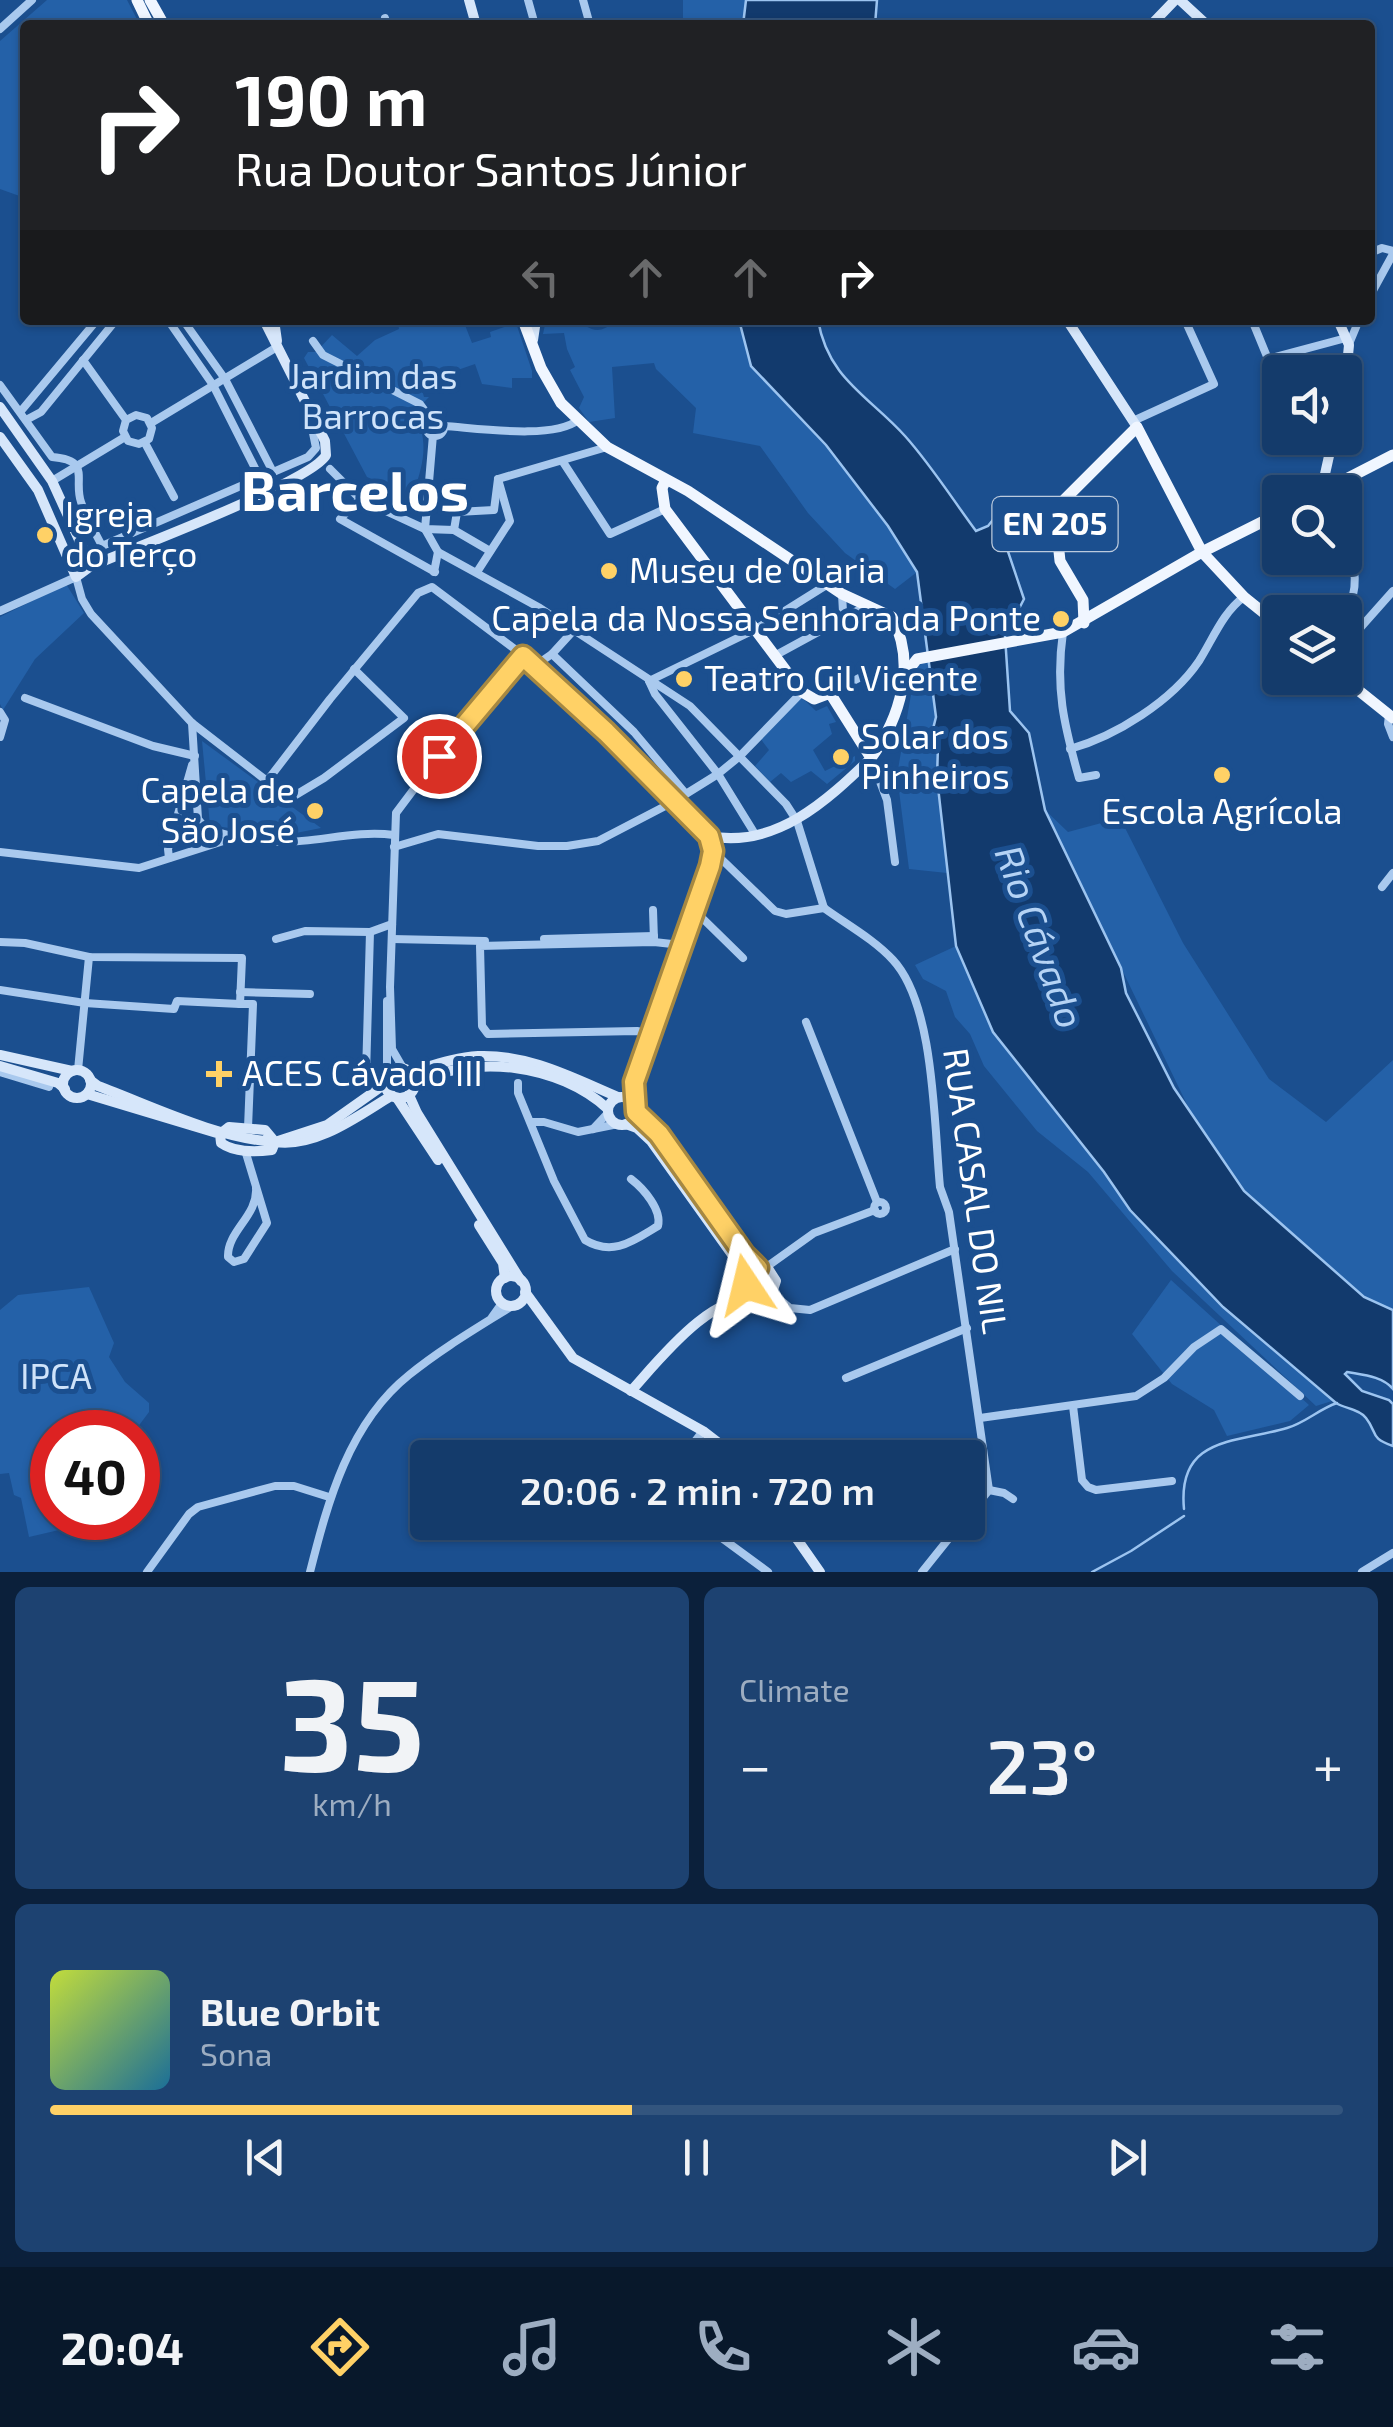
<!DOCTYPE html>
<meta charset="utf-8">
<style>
:root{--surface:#143b6b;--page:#1d4271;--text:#f1f3f6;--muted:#9dadc1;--line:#33557e;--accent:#ffd166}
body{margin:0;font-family:"Exo 2",sans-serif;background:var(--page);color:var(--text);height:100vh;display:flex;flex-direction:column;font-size:38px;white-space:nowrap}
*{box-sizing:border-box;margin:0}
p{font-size:32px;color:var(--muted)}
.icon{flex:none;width:55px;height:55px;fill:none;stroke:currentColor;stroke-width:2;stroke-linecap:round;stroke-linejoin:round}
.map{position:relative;height:1572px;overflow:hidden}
.panel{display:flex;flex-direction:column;gap:15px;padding:15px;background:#0b203b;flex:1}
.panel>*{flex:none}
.guide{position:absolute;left:20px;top:20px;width:1355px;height:305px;border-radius:10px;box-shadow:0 2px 8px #0004,0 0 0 2px var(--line);background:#202124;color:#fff;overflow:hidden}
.fabs{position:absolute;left:1262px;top:355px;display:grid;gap:20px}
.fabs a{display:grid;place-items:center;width:100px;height:100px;border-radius:10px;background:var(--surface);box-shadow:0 2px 8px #0004,0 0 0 2px var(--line);font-size:50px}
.speed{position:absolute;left:30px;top:1410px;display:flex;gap:20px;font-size:50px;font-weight:700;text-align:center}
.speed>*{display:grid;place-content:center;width:130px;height:130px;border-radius:50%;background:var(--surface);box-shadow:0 2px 8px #0004,0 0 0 2px var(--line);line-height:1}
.speed .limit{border:15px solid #d22;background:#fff;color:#111}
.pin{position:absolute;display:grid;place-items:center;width:85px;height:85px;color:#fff;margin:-42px;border:5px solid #fff;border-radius:50%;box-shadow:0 2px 10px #0007}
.me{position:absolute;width:110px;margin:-55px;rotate:350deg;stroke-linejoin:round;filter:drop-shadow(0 0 8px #0008)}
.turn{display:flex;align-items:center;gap:35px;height:210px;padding:0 50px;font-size:45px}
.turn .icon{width:130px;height:130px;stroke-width:2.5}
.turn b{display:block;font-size:70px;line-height:85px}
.lanes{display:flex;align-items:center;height:95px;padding:0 50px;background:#0003;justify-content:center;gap:50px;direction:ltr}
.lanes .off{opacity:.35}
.big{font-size:75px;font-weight:600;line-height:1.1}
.panel .widget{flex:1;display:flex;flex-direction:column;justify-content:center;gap:15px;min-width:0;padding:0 35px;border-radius:15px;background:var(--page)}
.panel .dial{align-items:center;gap:0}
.dial b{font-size:130px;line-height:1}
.song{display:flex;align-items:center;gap:30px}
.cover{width:120px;height:120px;border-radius:15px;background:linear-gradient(135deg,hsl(70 70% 55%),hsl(200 70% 35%))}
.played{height:10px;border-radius:5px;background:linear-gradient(90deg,var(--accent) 45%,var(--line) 45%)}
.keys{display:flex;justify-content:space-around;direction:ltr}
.heat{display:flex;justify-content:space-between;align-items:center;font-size:55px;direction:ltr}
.panel .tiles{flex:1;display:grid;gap:15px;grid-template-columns:1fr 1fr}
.widget:last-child{grid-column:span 2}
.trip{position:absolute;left:410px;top:1440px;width:575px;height:100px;border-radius:10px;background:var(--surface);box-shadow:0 2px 8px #0004,0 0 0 2px var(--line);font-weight:600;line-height:100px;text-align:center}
.tabs{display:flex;height:160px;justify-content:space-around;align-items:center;background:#08182b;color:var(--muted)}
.tabs .icon{width:70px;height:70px}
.tabs .current{color:var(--accent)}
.tabs b{font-size:45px;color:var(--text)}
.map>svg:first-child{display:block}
.green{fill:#2461a8}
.water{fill:#123a6d;stroke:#9cc4f0;stroke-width:2.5}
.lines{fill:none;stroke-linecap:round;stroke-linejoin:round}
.stream{stroke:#9cc4f0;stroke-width:2.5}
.street{stroke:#a9c9ee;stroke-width:8}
.secondary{stroke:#d6e6fa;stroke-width:10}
.primary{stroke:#f0f6ff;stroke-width:11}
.route-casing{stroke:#a68842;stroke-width:25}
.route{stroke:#ffd166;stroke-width:18}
.poi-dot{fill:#ffd166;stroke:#1b4f8f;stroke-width:4}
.labels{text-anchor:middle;stroke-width:10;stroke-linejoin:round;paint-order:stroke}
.shield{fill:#1b4f8f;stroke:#bbcadd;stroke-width:2.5}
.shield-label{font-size:32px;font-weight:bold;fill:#fff}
.park-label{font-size:35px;fill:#cfe3fa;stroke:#1b4f8f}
.poi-label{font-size:35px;fill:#fff;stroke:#1b4f8f;text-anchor:start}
.street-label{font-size:35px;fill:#fff;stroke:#1b4f8f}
.water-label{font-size:38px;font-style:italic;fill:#b5d3f5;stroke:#1b4f8f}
.town-label{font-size:55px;font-weight:bold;fill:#fff;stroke:#1b4f8f}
</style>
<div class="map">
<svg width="1393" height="1572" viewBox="0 0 1393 1572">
<rect width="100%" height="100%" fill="#1b4f8f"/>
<g class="green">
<path d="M 47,0 L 127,0 L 140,25 L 25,25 L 25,198 L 0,189 L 0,41 Z"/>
<path d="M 683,0 L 746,0 L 743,25 L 683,25 Z"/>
<path d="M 406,320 L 463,320 L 472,343 L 491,337 L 490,332 L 516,323 L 532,371 L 532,378 L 512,378 L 512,388 L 482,384 L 475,364 L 420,383 L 424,397 L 429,397 L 414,412 C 429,440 424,462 414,491 L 406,494 L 367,477 L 304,358 L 308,352 L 316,352 L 332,335 L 357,356 L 375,340 L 399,329 L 398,324 Z"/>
<path d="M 546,320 C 553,320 564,318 571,320 C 592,326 594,339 617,320 L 739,320 L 751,366 L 826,445 L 888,526 L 917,572 L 895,589 L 845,553 L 808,513 L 760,446 L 693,433 L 696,408 L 656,369 L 654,363 L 612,367 L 615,418 L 589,422 L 579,408 L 584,397 L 570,370 L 575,367 L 567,349 L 564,333 L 543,334 Z"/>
<path d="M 66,584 L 84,613 L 35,659 L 3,710 L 0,704 L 0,617 Z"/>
<path d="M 929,661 L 936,717 L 932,733 L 938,746 L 937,778 L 947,873 L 909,869 L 897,775 L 916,666 Z"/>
<path d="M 800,696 L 816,711 L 827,706 L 836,722 L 829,724 L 832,734 L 813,750 L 825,771 L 855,756 L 855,761 L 827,784 L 811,771 L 791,782 L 781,773 L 770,782 L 755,766 L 769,750 L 760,738 Z"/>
<path d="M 202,741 L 321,828 L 281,836 L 210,825 Z"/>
<path d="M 1045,810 L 1068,832 L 1120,818 L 1183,943 L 1269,1079 L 1326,1122 L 1393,1060 L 1393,1310 L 1364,1297 L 1235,1204 Z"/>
<path d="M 956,946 L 993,1032 L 1104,1172 L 1130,1210 L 1222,1308 L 1332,1401 L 1316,1406 L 1172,1271 L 1088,1172 L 1037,1131 L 984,1066 L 970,1034 L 955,1017 L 946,991 L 923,979 L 915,965 Z"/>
<path d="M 1171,1280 L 1309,1405 L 1290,1421 L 1227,1436 L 1214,1410 L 1172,1384 L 1132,1334 Z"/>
<path d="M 89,1287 L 114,1343 L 109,1357 L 125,1382 L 149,1403 L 149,1412 L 134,1432 L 52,1432 L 52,1518 L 69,1518 L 59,1530 L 29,1537 L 21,1498 L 14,1495 L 9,1473 L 0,1474 L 0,1310 L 18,1295 Z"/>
</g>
<g class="water">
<path d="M 746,0 L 877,0 L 875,25 L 743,25 Z"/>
<path d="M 739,320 L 818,320 C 828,379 869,396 905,436 C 931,465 953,500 976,531 L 988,526 L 996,516 L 1024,599 L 1005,636 L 1010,711 L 1029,733 L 1045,810 L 1121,968 L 1126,993 L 1174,1088 L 1244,1191 L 1364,1297 L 1393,1310 L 1393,1389 C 1382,1376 1363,1375 1347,1372 L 1345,1374 L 1362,1391 L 1389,1400 L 1393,1404 L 1393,1446 C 1369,1438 1378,1433 1366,1418 C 1359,1409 1346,1409 1336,1403 L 1223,1307 L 1130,1210 L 1104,1172 L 993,1032 L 956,946 L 937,778 L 938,746 L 932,733 L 936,717 L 917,572 L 888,526 L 826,445 L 751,366 Z"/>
</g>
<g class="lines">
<g class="stream">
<path d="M 1184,1509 C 1177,1436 1236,1443 1287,1428 C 1305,1423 1319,1409 1337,1403"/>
<path d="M 1092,1572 L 1131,1551 L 1184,1516"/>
</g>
<g class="street">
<path d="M 528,0 L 535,25"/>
<path d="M 583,0 L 590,25"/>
<path d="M 385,18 L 387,25"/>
<path d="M 0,29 L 32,0"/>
<path d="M 1370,253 L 1382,248 L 1393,251"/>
<path d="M 1370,296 L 1393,254"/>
<path d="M 168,320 L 213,385 L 260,478"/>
<path d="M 183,320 L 225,379 L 273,472"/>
<path d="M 1252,320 L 1268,359 L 1346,338"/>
<path d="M 313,341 L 323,355 L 420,404 L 431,419"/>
<path d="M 1349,344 L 1359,320"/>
<path d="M 83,360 L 126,420 L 123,431 L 128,441 L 139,444 L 149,439 L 152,428 L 147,418 L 136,415 L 126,420"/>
<path d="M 0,385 L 52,457 C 92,460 73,479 81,502 C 86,517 95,532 102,546 L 308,457 L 316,448 L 310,418"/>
<path d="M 21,411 L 97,320"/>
<circle cx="435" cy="427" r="9"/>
<path d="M 26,420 L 41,412 L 116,320"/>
<path d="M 1133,421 L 1214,384 L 1185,320"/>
<path d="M 151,423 L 277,347"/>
<path d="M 444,426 C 476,428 554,440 578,420"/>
<path d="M 433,435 L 425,529 L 438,552 L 434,572"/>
<path d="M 145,443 L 174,497"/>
<path d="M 563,462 L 610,534 L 665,509"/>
<path d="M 330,469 L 360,499"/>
<path d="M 52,481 L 125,437"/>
<path d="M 454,530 L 490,551"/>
<path d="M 1345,539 C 1356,569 1360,587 1345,617"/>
<path d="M 438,552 L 540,608 L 690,706 L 786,804 L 797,821 L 824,908"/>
<path d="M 435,572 L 340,519 L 360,499 L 425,529 L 454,530 L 457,512 L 494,510 L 498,479"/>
<path d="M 477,572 L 510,521 L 498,479 L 607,447"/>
<path d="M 0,611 L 76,577 L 82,599 L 91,614 L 192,723 L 267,781 L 294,796 L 324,778 L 404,718 L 354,669"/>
<path d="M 837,622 L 843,612 L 842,594"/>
<path d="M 1063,632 C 1055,688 1064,725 1079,778 L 1096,775"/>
<path d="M 1345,645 L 1393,591"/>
<path d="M 552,654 L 634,732 L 686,794"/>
<path d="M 776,655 L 866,606"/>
<path d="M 536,665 L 552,654 L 573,631"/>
<path d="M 649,681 L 756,629 L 828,584"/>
<path d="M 649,681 L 655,694 L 718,774 L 755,834"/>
<path d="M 830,693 L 859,678"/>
<path d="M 25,698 L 153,746 L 195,756"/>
<path d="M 0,712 L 5,720 L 0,737"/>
<path d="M 1389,715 L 1388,724 L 1393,737"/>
<path d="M 192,723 L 198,819 L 206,829 L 232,836"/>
<path d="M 1070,749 C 1116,736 1172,701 1199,661 C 1213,639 1223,612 1244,597"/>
<path d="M 871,758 L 887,800 L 895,862"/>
<path d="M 267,781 L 330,699 L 418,593 L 432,587 L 536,665 L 709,836"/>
<path d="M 394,847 L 438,834 L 538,846 L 567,846 L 598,841 L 673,802 L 718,774 L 740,756 L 802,692"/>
<path d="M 713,851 L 775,911 L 786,914 L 824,908"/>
<path d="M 0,852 L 139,868 L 236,837 C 252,836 266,842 283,842 C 320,842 356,830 394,835"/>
<path d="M 169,858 L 168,849 L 192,765"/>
<path d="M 1382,887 L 1393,873"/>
<path d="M 824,908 C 846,924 875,940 893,960 C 935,1005 934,1126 940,1187 L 949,1212 L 989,1490 L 968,1516"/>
<path d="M 693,909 L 743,958"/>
<path d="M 653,910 L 654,940"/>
<path d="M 276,939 L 305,931 L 370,932 L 392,924"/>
<path d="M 392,939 L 485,941"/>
<path d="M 544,939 L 654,936"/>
<path d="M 0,942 L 25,943 L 89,957 L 242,958 L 240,1004 L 253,1004 L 248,1128"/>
<path d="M 0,990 L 85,1003 L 174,1009 L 177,1001 L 240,1004"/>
<path d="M 240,992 L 310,994"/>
<path d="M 806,1022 L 877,1202"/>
<path d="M 651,1034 L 637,1031 L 488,1034 L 482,1026 L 480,946 L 654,942 L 681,945"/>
<path d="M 403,1068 L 392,1049 L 390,987 L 396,813 L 456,733 L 523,656"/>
<path d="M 78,1070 L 89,957"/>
<path d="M 0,1072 L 49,1087 L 51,1081"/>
<path d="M 366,1075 L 370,932"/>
<path d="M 387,1075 L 387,1001"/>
<path d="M 518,1083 L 518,1093 L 554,1181 L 585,1240 C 613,1257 633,1241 658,1226 C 662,1210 644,1189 631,1179"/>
<path d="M 532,1122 L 544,1122 L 578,1132 L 618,1124"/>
<path d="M 593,1129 L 608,1113"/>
<path d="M 245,1150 L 267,1223 L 244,1259 L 234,1262 L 228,1257 C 227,1231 258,1216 256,1188"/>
<circle cx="880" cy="1208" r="6"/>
<path d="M 765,1268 L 814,1233 L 875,1210"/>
<path d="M 772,1293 L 790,1308 L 810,1310 L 955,1249"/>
<path d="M 492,1317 L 502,1303"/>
<path d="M 846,1378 L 967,1328"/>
<path d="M 1073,1406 L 1082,1480 L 1088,1487 L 1096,1490 L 1172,1481"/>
<path d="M 980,1418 L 1136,1396 L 1164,1378 L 1194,1347 L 1221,1329 L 1300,1396"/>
<path d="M 682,1458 L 703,1431"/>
<path d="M 989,1490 L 1004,1493 L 1013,1499"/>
<path d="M 700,1522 L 768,1572"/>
<path d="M 147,1572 L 189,1514 L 198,1507 L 275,1486 L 294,1486 L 329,1497"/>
<path d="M 310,1572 C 328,1501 349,1423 409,1375 C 441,1349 477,1328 512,1306"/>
<path d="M 922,1572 L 962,1522"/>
<path d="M 1362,1572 L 1393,1553"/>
</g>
<g class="secondary">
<path d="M 469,0 L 476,25"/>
<path d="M 1180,0 L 1207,25"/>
<path d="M 1151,25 L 1175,0"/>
<path d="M 274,320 L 277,341"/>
<path d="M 1067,320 L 1137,427"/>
<path d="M 1338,320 L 1349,345 L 1345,386"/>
<path d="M 533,340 L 536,320"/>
<path d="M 0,407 L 52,481 L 91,566"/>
<path d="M 0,437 L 38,490 L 76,577 L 91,566 C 129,550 313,481 326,455 L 325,441 L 264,320"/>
<path d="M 1325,490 L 1323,483 L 1333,438"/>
<path d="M 0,1055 L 72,1071"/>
<path d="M 0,1066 L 58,1083 L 65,1089"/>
<circle cx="400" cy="1083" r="15"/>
<circle cx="77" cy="1084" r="14"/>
<path d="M 410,1072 C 431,1066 456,1057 478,1056 C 529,1054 573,1078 618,1097"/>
<path d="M 90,1080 L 98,1086 C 154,1107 216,1138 275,1142"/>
<path d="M 415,1084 C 473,1053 559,1064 608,1109"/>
<path d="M 87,1094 L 220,1134 L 221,1143 C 235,1153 255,1152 272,1150 L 275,1142 C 316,1148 358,1116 391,1096"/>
<path d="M 409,1095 L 417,1113 L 521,1281"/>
<circle cx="622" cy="1111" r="14"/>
<path d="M 397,1098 L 438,1160"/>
<path d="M 632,1102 L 634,1082 L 710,865 L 713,851 L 709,836 C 775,849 827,801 871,758"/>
<path d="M 635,1113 L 659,1135 L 744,1254 L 758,1268"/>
<path d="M 626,1124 L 637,1128 L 651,1141 L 736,1260 L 746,1280"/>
<path d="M 220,1134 L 229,1127 L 265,1130 L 275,1142 L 327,1125 L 385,1084"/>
<path d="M 479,1225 L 503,1263 L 505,1278"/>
<circle cx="511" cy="1291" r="15"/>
<path d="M 525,1292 L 573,1358 L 703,1431 L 738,1458"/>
<path d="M 631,1391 C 661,1358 713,1290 763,1298 L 772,1293 L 776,1281 L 769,1270 L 758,1268 L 747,1276 L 746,1285 L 753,1296"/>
<path d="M 785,1522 L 820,1572"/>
</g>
<g class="primary">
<path d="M 137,0 L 149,25"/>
<path d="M 150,0 L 164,25"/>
<path d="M 523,320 L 541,368 L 561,403 L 607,447 L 688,491 L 842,594 L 892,617 C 917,664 900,718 871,758 L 830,693 L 814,699 L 802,692 L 665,509 L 662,488 L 666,480"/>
<path d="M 1321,492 L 1393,455"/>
<path d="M 1084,623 L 1083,600 L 1060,561 L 1055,513 L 1065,499 L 1137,427 L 1202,552 L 1244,597 L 1280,626"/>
<path d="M 907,672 L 917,659 L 1063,632 L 1202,552 L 1280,513"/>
<path d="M 1343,678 L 1393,718"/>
</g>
</g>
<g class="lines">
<defs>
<path id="route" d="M 439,756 L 523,656 L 606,732 L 709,836 L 713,851 L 710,866 L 634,1082 L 636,1112 L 659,1134 L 744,1254 L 758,1268 L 750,1272 L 746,1285"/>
</defs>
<use href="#route" class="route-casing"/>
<use href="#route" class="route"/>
</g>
<g class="poi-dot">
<circle cx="45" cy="535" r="10"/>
<circle cx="609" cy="571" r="10"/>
<circle cx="1061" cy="619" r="10"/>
<circle cx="684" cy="679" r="10"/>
<circle cx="841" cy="757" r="10"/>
<circle cx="1222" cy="775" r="10"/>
<circle cx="315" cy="811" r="10"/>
<path d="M214 1059h10v10h10v10h-10v10h-10v-10h-10v-10h10z"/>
</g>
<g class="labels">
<rect class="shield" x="992.5" y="497" width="125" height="54" rx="8"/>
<g class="shield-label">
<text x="1055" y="535">EN 205</text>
</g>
<g class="park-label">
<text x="373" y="389">Jardim das<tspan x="373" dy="40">Barrocas</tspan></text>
<text x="56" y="1389">IPCA</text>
</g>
<g class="poi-label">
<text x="65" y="527">Igreja<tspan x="65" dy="40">do Terço</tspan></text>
<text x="629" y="583">Museu de Olaria</text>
<text x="1041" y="631" text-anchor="end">Capela da Nossa Senhora da Ponte</text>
<text x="704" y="691">Teatro Gil Vicente</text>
<text x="861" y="749">Solar dos<tspan x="861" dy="40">Pinheiros</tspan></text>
<text x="295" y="803" text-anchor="end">Capela de<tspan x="295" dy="40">São José</tspan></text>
<text x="1222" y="824" text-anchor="middle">Escola Agrícola</text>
<text x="242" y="1086">ACES Cávado III</text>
</g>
<g class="street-label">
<text transform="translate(975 1191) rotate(82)" y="12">RUA CASAL DO NIL</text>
</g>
<g class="water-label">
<text transform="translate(1039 937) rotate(70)" y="13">Rio Cávado</text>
</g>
<g class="town-label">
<text x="355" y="511">Barcelos</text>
</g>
</g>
</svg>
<div class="fabs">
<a><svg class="icon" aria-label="sound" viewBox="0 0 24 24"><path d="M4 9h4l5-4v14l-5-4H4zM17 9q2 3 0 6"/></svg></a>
<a><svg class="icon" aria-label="search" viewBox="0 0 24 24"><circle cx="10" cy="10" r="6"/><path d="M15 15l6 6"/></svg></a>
<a><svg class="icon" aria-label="layers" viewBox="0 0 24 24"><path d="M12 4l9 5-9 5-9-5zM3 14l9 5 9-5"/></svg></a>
</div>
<div class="speed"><div class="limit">40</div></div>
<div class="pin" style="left:439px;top:756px;background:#d93025"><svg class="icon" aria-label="arrive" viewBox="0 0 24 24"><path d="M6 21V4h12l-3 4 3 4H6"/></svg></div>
<svg class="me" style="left:746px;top:1285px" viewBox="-20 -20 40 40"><path d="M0-17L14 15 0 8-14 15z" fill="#ffd166" stroke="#fff" stroke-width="4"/></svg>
<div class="trip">20:06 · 2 min · 720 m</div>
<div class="guide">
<div class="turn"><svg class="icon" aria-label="right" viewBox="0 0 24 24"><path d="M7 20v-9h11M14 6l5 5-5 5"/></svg><div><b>190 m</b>Rua Doutor Santos Júnior</div></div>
<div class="lanes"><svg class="icon off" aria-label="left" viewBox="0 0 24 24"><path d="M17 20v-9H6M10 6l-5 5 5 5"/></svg><svg class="icon off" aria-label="ahead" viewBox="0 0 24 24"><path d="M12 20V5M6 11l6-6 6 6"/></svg><svg class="icon off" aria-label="ahead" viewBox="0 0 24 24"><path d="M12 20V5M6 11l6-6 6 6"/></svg><svg class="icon" aria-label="right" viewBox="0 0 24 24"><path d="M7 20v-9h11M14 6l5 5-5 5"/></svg></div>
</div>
</div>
<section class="panel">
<div class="tiles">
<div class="widget dial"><b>35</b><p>km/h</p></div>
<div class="widget"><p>Climate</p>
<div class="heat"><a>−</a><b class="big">23°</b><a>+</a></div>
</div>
<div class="widget">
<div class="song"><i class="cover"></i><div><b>Blue Orbit</b><p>Sona</p></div></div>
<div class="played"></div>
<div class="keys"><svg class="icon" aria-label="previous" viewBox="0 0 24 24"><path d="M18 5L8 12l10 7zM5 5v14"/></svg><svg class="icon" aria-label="pause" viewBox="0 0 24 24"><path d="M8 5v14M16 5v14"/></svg><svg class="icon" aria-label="next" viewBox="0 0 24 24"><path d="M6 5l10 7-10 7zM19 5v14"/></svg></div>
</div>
</div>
</section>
<nav class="tabs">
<b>20:04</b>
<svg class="icon current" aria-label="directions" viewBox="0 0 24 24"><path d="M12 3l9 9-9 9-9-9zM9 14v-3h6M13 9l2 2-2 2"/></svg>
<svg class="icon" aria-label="music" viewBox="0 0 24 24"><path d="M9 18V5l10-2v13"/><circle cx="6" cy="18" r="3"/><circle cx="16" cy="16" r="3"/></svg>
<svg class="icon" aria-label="phone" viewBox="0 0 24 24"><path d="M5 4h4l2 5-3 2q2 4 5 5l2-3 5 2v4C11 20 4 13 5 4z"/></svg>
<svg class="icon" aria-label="climate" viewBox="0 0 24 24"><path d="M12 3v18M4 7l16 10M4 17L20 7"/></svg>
<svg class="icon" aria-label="car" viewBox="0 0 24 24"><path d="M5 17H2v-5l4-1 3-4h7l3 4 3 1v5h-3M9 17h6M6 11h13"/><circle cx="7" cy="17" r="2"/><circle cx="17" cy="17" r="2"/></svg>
<svg class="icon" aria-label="filters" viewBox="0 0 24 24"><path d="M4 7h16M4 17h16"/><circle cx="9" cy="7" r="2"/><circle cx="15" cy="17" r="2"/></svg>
</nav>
